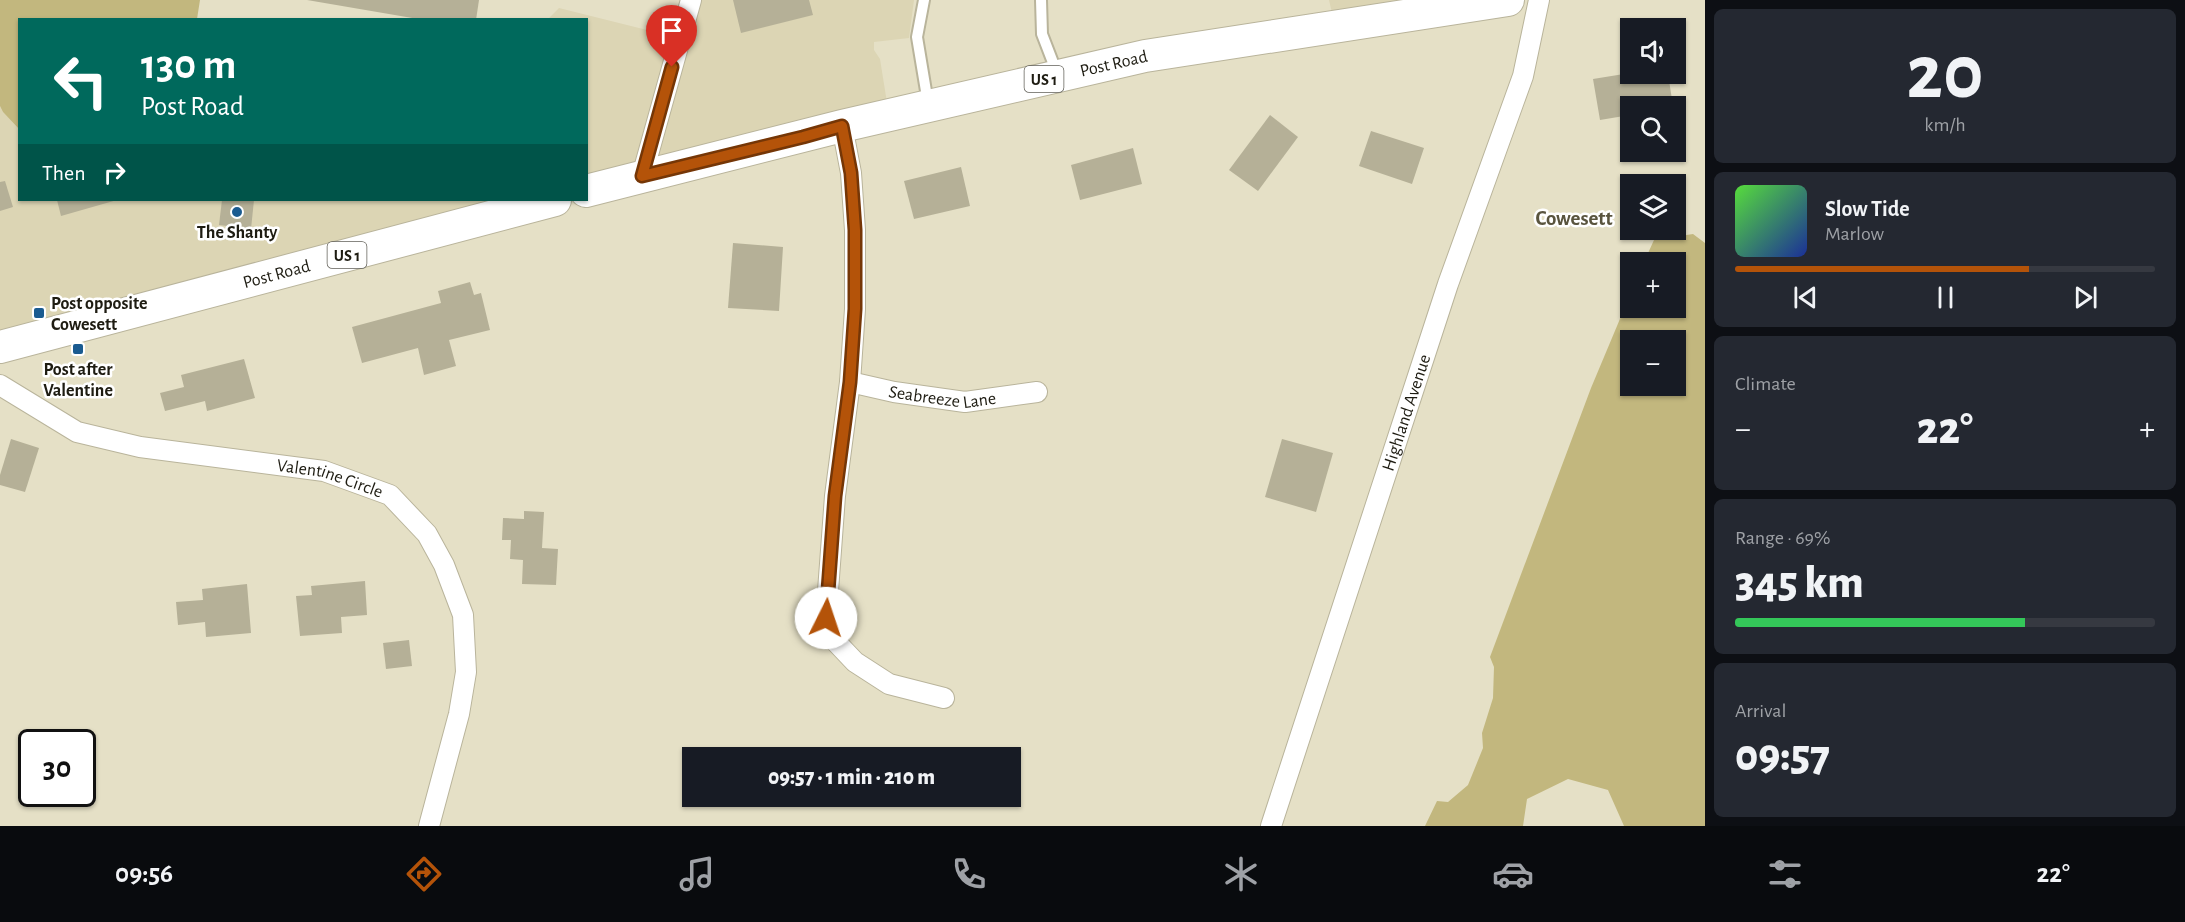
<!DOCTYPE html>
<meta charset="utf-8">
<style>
:root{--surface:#171b24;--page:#242831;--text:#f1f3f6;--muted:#9ea1a6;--line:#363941;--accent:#b45309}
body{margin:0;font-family:"Alegreya Sans",sans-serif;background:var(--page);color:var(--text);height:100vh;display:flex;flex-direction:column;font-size:22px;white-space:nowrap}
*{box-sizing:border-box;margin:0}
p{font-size:20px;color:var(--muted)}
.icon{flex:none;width:33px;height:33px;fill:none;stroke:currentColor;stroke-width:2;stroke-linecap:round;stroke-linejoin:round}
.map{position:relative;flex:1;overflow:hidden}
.panel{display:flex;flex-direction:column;gap:9px;padding:9px;background:#0d0f14;width:480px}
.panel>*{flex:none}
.guide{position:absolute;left:18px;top:18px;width:570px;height:183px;border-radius:0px;box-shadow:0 2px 4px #0004;background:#00695c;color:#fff;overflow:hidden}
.controls{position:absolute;left:1620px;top:18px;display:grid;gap:12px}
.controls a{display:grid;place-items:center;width:66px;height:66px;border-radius:0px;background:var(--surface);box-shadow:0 2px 4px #0004;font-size:30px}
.speed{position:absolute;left:18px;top:729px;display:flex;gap:12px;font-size:30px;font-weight:700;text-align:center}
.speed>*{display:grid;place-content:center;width:78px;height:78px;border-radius:50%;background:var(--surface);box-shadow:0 2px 4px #0004;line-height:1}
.speed .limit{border:3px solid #111;border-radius:9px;background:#fff;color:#111}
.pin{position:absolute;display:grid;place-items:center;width:51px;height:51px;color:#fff;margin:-62px -26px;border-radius:50% 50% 50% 0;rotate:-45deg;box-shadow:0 0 6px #0007}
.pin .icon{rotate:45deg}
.me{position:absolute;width:66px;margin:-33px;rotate:4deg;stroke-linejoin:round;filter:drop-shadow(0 0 4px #0008)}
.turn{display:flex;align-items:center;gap:21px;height:126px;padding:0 24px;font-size:27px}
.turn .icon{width:78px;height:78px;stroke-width:2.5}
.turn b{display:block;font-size:42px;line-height:51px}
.then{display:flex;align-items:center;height:57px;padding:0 24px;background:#0003;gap:12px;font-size:22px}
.big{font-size:45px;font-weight:800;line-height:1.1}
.panel .tile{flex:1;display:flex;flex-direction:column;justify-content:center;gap:9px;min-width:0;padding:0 21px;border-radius:9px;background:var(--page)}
.panel .dial{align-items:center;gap:0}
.dial b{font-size:78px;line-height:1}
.song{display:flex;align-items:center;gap:18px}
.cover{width:72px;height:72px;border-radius:9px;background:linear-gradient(135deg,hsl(110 70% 55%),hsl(230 70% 35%))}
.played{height:6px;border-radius:3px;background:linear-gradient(90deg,var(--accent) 70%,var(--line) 70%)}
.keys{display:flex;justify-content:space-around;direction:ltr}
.heat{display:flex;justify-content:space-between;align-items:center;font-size:33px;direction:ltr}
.charge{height:9px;border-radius:4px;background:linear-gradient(90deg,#34c759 69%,var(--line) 0)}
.trip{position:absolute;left:682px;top:747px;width:339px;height:60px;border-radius:0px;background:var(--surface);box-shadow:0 2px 4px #0004;font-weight:800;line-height:60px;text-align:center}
.dock{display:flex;height:96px;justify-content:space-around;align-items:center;background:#090b0e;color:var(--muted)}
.dock .icon{width:42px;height:42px}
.dock .selected{color:var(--accent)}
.dock b{font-size:27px;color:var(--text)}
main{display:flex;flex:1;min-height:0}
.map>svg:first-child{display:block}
.built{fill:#dcd5b4}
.green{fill:#c2b77e;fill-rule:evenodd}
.building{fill:#b5b097}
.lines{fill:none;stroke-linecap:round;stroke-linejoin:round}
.service-casing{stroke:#b9b49b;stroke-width:14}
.minor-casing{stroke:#b9b49b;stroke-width:22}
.primary-casing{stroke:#b9b49b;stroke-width:34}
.service{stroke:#fff;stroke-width:10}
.minor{stroke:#fff;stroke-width:20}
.primary{stroke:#fff;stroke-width:32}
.route-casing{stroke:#753606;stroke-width:15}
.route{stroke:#b45309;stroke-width:10}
.poi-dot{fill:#1a5b90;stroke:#fff;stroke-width:2}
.labels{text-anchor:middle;stroke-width:5;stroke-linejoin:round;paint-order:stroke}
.shield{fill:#fff;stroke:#626059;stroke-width:1.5}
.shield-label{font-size:16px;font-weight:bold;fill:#1e1c12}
.street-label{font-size:18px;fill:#1e1c12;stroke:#fff}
.poi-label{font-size:18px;font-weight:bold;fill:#1e1c12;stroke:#fff}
.quarter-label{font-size:21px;font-weight:bold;fill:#59543e;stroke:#fff}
</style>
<main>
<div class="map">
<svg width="1705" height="826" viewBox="0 0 1705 826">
<rect width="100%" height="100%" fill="#e5e0c6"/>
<g class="built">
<path d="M 689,0 L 914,0 L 909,38 L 874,42 L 874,50 L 880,59 L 888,109 L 587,191 L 586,20 L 548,19 L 559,8 L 675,37 Z"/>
<path d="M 1329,0 L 1540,0 L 1524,0 L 1343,26 L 1335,26 Z"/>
<path d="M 0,106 L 3,112 L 19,129 L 20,200 L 556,200 L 0,347 Z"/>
</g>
<g class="green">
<path d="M 0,0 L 200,0 L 197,19 L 20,20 L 19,129 L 3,112 L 0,106 Z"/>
<path d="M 1693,234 L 1705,243 L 1705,826 L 1624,826 L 1608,790 L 1568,779 L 1527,799 L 1523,826 L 1425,826 L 1437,801 L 1448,802 L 1468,785 L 1483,748 L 1482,733 L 1493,698 L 1494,667 L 1490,657 L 1591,388 L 1630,295 L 1630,308 L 1676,308 L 1676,262 L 1644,262 L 1654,240 ZM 1630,340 L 1676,340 L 1676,386 L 1630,386 Z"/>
</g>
<g class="building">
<path d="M 307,0 L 479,0 L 476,20 L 424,20 Z"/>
<path d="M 733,0 L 809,0 L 813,15 L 741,33 Z"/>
<path d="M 1630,73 L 1668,74 L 1673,106 L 1630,106 L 1630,115 L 1600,120 L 1593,79 Z"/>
<path d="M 1270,115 L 1298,137 L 1258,191 L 1229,170 Z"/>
<path d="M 1371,131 L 1424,148 L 1412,184 L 1359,166 Z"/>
<path d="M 1133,148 L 1142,184 L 1080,200 L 1071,165 Z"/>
<path d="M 961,167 L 970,206 L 914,219 L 904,181 Z"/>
<path d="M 5,181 L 13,207 L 0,211 L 0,182 Z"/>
<path d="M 57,200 L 117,200 L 61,216 Z"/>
<path d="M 222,200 L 254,200 L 251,229 L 219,225 Z"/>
<path d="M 733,243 L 783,247 L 779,311 L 728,308 Z"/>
<path d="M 470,282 L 474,295 L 481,293 L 490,330 L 449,340 L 456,366 L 424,375 L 418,348 L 362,363 L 352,327 L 441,303 L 438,291 Z"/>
<path d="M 244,359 L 255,398 L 207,411 L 205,401 L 165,411 L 160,393 L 184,387 L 181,375 Z"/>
<path d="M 11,439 L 39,448 L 25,492 L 0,485 L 0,475 Z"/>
<path d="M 1282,439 L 1333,453 L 1316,512 L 1265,497 Z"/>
<path d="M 524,511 L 544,512 L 542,548 L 558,549 L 556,585 L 522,584 L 523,560 L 510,559 L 511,540 L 502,540 L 503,518 L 524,519 Z"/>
<path d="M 365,581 L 367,615 L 341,617 L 342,633 L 300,636 L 296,596 L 312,595 L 311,586 Z"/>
<path d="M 247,584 L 251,633 L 206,637 L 205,622 L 178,625 L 176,602 L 203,600 L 202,589 Z"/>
<path d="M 409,640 L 412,666 L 386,669 L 383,643 Z"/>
</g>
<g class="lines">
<defs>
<g id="service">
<path d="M 924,0 L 917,37 L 928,103"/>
<path d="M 1041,0 L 1042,34 L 1057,73"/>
</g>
<g id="minor">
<path d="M 842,126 L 851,173 L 855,230 L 855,309 L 850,382 L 835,496 L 826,618 L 836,642 L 855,662 L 889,684 L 944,698"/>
<path d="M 642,176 L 691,0"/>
<path id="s1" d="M 850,382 L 894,392 L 965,402 L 1037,392"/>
<path id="s2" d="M 0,385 L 77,432 L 140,447 L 324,471 L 390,495 L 427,534 L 444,565 L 463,615 L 466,672 L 459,714 L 429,826"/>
<path id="s3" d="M 1271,826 L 1448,284 L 1523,76 L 1539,0"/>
</g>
<g id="primary">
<path id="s4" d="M 586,191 L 842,126 L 1145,56 L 1508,0"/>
<path id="s5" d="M 0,347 L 555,200"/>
</g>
</defs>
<use href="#service" class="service-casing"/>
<use href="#minor" class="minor-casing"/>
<use href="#primary" class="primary-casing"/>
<use href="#service" class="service"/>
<use href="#minor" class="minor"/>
<use href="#primary" class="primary"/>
</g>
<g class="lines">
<defs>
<path id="route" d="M 672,67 L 642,176 L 803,137 L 842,126 L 851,173 L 855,230 L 855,309 L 850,382 L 835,496 L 826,618"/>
</defs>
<use href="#route" class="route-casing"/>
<use href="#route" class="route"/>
</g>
<g class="poi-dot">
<circle cx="237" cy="212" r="6"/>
<rect x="33" y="307" width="12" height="12" rx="3"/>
<rect x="72" y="343" width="12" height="12" rx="3"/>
</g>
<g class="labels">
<g class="shield">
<rect x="1024.5" y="66" width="39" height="26" rx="4.5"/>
<rect x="327.5" y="242" width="39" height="26" rx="4.5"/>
</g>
<g class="shield-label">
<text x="1044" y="85">US 1</text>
<text x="347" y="261">US 1</text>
</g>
<g class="street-label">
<text dy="6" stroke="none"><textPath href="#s4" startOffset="543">Post Road</textPath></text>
<text dy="6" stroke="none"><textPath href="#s5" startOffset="286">Post Road</textPath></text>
<text dy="6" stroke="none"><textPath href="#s1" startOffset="94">Seabreeze Lane</textPath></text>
<text dy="6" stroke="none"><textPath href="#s3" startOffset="435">Highland Avenue</textPath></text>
<text dy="6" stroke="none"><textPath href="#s2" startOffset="348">Valentine Circle</textPath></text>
</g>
<g class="poi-label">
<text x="237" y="238">The Shanty</text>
<text x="51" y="309" text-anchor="start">Post opposite<tspan x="51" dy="21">Cowesett</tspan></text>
<text x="78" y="375">Post after<tspan x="78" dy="21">Valentine</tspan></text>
</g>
<g class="quarter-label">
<text x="1574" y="225">Cowesett</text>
</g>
</g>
</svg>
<div class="controls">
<a><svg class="icon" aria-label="sound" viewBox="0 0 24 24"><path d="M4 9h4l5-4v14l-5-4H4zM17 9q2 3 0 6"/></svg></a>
<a><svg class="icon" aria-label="search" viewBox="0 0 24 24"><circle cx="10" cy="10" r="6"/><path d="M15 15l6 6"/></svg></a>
<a><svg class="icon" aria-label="layers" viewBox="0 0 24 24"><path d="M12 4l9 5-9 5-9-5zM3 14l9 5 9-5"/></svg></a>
<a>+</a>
<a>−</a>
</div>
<div class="speed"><div class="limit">30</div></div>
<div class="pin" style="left:672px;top:67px;background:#d93025"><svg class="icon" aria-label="arrive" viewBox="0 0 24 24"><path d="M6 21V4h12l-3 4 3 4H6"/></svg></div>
<svg class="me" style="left:826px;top:618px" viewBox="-20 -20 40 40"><circle r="19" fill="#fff"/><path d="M0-13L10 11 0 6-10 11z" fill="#b45309"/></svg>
<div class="trip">09:57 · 1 min · 210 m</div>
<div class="guide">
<div class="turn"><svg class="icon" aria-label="left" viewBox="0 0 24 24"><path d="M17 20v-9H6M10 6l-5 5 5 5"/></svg><div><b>130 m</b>Post Road</div></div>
<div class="then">Then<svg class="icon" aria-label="right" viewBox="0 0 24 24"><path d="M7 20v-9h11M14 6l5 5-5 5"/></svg></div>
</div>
</div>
<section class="panel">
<div class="tile dial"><b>20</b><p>km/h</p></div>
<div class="tile">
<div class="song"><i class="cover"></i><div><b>Slow Tide</b><p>Marlow</p></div></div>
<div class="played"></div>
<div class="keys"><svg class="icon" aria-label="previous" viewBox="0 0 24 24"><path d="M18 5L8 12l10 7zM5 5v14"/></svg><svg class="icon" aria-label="pause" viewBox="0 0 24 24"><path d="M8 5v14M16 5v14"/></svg><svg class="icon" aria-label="next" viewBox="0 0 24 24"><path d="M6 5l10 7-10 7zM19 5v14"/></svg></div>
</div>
<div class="tile"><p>Climate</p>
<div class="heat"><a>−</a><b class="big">22°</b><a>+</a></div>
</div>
<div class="tile"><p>Range · 69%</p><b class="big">345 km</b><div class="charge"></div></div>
<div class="tile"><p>Arrival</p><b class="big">09:57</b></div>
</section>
</main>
<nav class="dock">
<b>09:56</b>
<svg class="icon selected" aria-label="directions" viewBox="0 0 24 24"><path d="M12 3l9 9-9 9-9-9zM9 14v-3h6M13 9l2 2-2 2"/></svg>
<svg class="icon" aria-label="music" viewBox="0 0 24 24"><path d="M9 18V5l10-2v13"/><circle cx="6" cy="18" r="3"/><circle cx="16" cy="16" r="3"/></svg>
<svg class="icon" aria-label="phone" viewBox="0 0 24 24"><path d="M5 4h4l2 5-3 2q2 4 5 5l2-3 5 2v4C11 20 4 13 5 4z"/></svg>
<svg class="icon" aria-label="climate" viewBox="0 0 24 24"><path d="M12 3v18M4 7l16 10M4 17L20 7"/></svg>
<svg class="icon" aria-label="car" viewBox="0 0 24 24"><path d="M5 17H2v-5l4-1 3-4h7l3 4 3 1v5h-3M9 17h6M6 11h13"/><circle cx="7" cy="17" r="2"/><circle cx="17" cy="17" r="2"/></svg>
<svg class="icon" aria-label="filters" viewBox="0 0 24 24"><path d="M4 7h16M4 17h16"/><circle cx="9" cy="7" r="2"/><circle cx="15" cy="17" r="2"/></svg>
<b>22°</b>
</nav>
